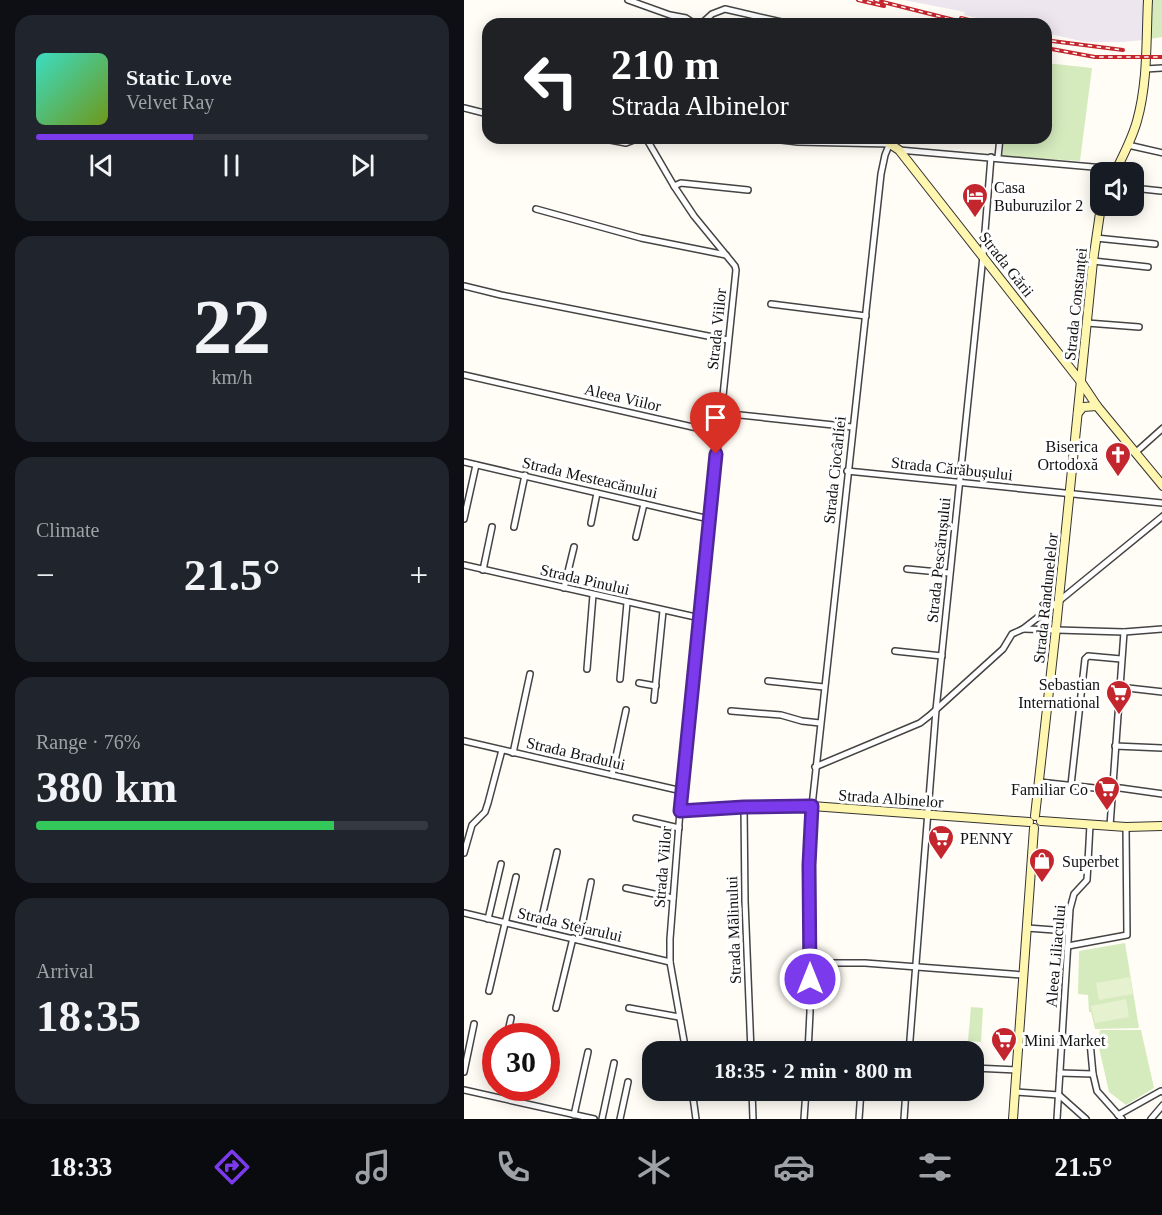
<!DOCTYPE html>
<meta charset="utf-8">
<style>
:root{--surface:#171b24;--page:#20242c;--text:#f1f3f6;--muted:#9ea1a6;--line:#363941;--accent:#7c3aed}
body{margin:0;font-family:Georgia,serif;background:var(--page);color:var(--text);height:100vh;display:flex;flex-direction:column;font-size:22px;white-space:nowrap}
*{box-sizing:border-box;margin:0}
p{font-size:20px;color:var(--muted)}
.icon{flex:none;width:33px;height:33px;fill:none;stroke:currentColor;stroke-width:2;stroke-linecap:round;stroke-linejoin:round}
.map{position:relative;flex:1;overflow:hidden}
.sheet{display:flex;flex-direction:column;gap:15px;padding:15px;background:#0d0f14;width:464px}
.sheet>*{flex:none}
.hud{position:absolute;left:18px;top:18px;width:570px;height:126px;border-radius:18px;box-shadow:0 3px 15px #0003;background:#202124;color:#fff;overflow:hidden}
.fabs{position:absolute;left:626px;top:162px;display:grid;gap:12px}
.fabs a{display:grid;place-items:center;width:54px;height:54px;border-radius:12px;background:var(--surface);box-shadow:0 3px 15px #0003;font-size:30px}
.speed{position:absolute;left:18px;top:1023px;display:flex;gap:12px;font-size:30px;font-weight:700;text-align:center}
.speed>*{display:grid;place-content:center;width:78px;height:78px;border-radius:50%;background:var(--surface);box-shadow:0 3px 15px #0003;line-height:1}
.speed .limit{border:9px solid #d22;background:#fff;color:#111}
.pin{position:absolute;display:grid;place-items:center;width:51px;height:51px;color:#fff;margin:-62px -26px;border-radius:50% 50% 50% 0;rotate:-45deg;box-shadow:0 0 6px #0007}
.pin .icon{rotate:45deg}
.me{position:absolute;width:66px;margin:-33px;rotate:0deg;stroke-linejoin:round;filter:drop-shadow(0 0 4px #0008)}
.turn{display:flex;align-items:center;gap:21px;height:126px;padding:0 30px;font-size:27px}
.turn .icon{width:78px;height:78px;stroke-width:2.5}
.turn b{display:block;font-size:42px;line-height:51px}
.big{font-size:45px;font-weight:700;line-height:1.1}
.sheet .widget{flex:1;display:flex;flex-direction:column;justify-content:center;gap:9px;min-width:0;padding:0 21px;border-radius:18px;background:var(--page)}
.sheet .dial{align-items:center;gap:0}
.dial b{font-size:78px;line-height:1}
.song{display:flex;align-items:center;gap:18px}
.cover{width:72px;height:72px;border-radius:9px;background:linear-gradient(135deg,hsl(170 70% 55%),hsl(80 70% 35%))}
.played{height:6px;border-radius:3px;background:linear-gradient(90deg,var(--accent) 40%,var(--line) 40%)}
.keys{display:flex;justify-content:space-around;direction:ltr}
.heat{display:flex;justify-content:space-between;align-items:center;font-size:33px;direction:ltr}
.charge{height:9px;border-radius:4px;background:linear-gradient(90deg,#34c759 76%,var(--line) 0)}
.trip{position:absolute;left:178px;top:1041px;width:342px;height:60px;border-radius:18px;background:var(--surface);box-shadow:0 3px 15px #0003;font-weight:700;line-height:60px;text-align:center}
.tabs{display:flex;height:96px;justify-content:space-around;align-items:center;background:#090b0e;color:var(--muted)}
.tabs .icon{width:42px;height:42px}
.tabs .selected{color:var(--accent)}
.tabs b{font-size:27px;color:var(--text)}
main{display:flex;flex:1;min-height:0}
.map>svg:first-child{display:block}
.industrial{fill:#eee6ef}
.green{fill:#d5ebbd}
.pitch{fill:#e6f2cf}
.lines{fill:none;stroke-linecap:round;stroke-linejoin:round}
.street-casing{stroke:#444;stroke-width:8}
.secondary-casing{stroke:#333;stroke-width:10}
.street{stroke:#fff;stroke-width:5}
.secondary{stroke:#fff6b0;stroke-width:8}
.rail-casing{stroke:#c4262e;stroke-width:4}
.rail{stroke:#fff;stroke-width:1.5;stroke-dasharray:4.5;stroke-linecap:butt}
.route-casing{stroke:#51269a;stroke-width:15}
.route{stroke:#7c3aed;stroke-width:10}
.labels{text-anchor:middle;stroke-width:6;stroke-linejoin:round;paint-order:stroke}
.poi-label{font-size:16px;fill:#111;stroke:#fff;text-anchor:start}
.street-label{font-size:16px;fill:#111;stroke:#fff}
</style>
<main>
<section class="sheet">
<div class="widget">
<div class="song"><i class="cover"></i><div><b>Static Love</b><p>Velvet Ray</p></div></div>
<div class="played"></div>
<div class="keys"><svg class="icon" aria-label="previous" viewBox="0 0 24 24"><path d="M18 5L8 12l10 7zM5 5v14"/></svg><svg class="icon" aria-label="pause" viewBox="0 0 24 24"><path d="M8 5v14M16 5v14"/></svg><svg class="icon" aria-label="next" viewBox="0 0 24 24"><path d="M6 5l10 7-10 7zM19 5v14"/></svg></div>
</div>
<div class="widget dial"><b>22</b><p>km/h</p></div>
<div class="widget"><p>Climate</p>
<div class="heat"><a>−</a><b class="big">21.5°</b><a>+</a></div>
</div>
<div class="widget"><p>Range · 76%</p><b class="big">380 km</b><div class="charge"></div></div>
<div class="widget"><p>Arrival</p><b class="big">18:35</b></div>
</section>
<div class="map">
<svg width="699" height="1119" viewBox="0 0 699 1119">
<rect width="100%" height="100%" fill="#fffdf5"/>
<path class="industrial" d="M 440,0 L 681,0 L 680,40 L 658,42 L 621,42 L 582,33 L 582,24 L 541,24 L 500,15 L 501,12 Z"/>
<g class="green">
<path d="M 681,0 L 698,0 L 698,37 L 680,40 Z"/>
<path d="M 582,63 L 628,68 L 616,161 L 538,156 L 540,138 L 582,138 Z"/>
<path d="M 661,943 L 675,1028 L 631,1029 L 627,1012 L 625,1012 L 624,995 L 614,994 L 615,951 Z"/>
<path d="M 507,1007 L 519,1008 L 517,1042 L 504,1041 Z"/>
<path d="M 636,1030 L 677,1030 L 690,1088 L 662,1105 L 645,1092 L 634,1043 Z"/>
</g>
<g class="pitch">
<path d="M 666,977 L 669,994 L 635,1000 L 632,983 Z"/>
<path d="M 662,999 L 665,1017 L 631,1023 L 627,1006 Z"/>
</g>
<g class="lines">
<defs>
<g id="street">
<path d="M 164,0 L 206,15 L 222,18 L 231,24"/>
<path d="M 237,24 L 248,14 L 261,9 L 326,24"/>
<path d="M 681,69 L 699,68"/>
<path d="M 0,108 L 24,114"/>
<path d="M 136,138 L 162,143 L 175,138"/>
<path d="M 182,138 L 210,186 L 230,216 L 271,266 L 272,270 L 216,811 L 206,939 L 206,962 L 222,1052"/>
<path d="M 300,138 L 334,142 L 426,144"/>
<path d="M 664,145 L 699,153"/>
<path d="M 435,150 L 652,169"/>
<path d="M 534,157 L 536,138"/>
<path d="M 210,186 L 217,183 L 284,190"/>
<path d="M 669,188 L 697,191"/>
<path d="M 72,209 L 177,238 L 262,255"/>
<path d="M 632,238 L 691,244"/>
<path d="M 629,261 L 684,267"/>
<path d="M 0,286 L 37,295 L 264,340"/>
<path d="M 307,304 L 402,316"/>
<path d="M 623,323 L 675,327"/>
<path d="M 0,375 L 255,433"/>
<path d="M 257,413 L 388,427"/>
<path d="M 671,453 L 699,428"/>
<path d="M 0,462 L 245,519"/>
<path d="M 383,471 L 699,503"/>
<path d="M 0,519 L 12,465"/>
<path d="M 127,523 L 133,493"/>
<path d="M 50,527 L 61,475"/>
<path d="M 172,537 L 180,504"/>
<path d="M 0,565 L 236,618"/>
<path d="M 443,569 L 485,573"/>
<path d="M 19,570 L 28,527"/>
<path d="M 100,588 L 110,547"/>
<path d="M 559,629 L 660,632 L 699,629"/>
<path d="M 431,651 L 478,656"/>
<path d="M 123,669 L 129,595"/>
<path d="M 156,679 L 163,603"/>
<path d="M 304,681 L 360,687"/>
<path d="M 175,683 L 192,686"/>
<path d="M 655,687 L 699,692"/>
<path d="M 190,700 L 199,611"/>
<path d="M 267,711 L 317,715 L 338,721 L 356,723"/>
<path d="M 0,741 L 218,791"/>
<path d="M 651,746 L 699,748"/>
<path d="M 49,753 L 66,674"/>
<path d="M 351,767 L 456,723 L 465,716 L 539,649 L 548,634 L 559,629 L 595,601 L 699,516"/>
<path d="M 148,775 L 162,710"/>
<path d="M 575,782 L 649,790"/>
<path d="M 607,785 L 621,659 L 624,656 L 657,659"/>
<path d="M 649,787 L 699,794"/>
<path d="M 280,807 L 281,901 L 287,1052"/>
<path d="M 172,818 L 215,828"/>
<path d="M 646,826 L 660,632"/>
<path d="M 0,853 L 8,825 L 21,812 L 24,803 L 38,750"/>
<path d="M 162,888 L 209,898"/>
<path d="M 0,913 L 206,962"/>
<path d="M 24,919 L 37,864"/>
<path d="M 563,928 L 604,931"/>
<path d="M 75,930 L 93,852"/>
<path d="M 115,940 L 127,882"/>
<path d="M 604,946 L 663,935 L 662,827"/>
<path d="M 346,963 L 401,963 L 559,975"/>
<path d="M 25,991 L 52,877"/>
<path d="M 92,1008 L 109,938"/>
<path d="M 165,1008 L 215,1017"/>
<path d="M 43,1036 L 47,1018"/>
<path d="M 626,1042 L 629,1074 L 633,1091 L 658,1119"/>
<path d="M 344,1052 L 346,1012 L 345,865 L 348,806 L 417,174 L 421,155 L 428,138"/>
<path d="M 445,1052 L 472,710 L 519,256 L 527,157"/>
<path d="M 510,1068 L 553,1070"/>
<path d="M 0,1072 L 10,1024"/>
<path d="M 596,1073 L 629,1074"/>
<path d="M 0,1090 L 130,1119"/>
<path d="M 228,1090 L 232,1119"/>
<path d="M 288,1090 L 289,1119"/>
<path d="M 551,1092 L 595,1095"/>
<path d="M 595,1095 L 622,1119"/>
<path d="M 110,1115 L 124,1052"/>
<path d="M 654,1115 L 697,1091 L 699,1092"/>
<path d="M 138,1119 L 150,1063"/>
<path d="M 156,1119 L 164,1082"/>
<path d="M 340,1119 L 342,1090"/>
<path d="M 395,1119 L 397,1090"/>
<path d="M 440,1119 L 442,1090"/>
<path d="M 593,1119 L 606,909 L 610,894 L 623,880 L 626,825"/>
<path d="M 687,1119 L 699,1105"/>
</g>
<g id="secondary">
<path d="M 422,138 L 426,144 L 435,150 L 617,382 L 633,406 L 699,486"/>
<path d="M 651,172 C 659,156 668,139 673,121 C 684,82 682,40 684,0"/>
<path d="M 614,413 L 619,407 L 633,406"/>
<path d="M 216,811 L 280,807 L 348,806 L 565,822"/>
<path d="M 571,816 L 592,628 L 629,261 L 637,206"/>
<path d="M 577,821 L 662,827 L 699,826"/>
<path d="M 549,1119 L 570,828"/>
</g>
</defs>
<use href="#street" class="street-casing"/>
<use href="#secondary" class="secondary-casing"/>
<use href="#street" class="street"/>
<use href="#secondary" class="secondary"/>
<defs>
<g id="rail">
<path d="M 394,0 L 420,6"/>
<path d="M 411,0 L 506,24"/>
<path d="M 497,18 L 521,24"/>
<path d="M 588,41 L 659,50"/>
<path d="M 582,48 L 631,57 L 699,57"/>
</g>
</defs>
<use href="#rail" class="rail-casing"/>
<use href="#rail" class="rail"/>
</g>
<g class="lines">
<defs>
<path id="route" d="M 252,454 L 216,811 L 280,807 L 348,806 L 345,865 L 346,979"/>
</defs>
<use href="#route" class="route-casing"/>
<use href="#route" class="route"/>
</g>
<defs>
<symbol id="hotel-pin" viewBox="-11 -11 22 30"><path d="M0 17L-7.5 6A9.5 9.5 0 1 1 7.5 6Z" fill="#c4262e" stroke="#fff"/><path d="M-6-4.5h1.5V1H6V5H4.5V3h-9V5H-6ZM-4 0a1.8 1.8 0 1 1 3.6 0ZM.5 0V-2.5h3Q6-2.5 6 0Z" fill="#fff"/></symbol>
<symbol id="church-pin" viewBox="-11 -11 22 30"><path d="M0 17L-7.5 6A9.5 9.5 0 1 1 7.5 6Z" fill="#c4262e" stroke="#fff"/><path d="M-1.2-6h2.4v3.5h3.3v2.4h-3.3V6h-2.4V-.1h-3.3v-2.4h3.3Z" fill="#fff"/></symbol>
<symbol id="supermarket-pin" viewBox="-11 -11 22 30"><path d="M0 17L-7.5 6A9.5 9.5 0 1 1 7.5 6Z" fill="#c4262e" stroke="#fff"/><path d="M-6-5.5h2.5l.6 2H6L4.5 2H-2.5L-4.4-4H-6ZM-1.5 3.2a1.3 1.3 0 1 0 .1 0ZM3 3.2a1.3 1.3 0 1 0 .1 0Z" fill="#fff"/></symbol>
<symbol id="shop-pin" viewBox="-11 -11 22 30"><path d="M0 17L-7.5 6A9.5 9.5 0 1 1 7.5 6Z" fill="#c4262e" stroke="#fff"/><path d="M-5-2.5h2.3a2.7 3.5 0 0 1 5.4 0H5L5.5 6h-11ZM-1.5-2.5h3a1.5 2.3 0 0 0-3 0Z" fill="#fff"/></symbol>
</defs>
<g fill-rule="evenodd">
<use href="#hotel-pin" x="496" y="181" width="30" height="40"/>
<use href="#church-pin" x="639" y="440" width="30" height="40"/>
<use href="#supermarket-pin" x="640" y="678" width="30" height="40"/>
<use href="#supermarket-pin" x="628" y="774" width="30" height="40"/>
<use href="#supermarket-pin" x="462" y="823" width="30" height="40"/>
<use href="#shop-pin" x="563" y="846" width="30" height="40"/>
<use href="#supermarket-pin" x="525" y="1025" width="30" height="40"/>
</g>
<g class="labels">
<g class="poi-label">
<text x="530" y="193">Casa<tspan x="530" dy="18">Buburuzilor 2</tspan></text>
<text x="634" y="452" text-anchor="end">Biserica<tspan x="634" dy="18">Ortodoxă</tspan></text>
<text x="636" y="690" text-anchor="end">Sebastian<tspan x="636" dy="18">International</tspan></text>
<text x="624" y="795" text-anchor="end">Familiar Co</text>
<text x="496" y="844">PENNY</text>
<text x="598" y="867">Superbet</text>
<text x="560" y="1046">Mini Market</text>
</g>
<g class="street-label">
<text transform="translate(543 264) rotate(52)" y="6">Strada Gării</text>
<text transform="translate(611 304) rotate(-84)" y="6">Strada Constanței</text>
<text transform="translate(252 329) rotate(-84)" y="6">Strada Viilor</text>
<text transform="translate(159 397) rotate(13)" y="6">Aleea Viilor</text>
<text transform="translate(488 468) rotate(6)" y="6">Strada Cărăbușului</text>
<text transform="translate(370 470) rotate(-84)" y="6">Strada Ciocârliei</text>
<text transform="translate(126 477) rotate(13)" y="6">Strada Mesteacănului</text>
<text transform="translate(474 560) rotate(-84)" y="6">Strada Pescărușului</text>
<text transform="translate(121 579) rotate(13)" y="6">Strada Pinului</text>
<text transform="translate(581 598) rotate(-84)" y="6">Strada Rândunelelor</text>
<text transform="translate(112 753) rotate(13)" y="6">Strada Bradului</text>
<text transform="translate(427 798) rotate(4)" y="6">Strada Albinelor</text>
<text transform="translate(198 867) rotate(-85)" y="6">Strada Viilor</text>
<text transform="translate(106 924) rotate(13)" y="6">Strada Stejarului</text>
<text transform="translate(269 930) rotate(-92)" y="6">Strada Mălinului</text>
<text transform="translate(591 956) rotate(-85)" y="6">Aleea Liliacului</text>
</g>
</g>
</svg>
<div class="fabs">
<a><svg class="icon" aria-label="sound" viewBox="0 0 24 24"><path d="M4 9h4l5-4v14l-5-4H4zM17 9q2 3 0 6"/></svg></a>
</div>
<div class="speed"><div class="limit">30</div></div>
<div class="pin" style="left:252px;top:454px;background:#d93025"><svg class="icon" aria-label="arrive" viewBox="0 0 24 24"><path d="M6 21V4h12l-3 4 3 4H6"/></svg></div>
<svg class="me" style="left:346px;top:979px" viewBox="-20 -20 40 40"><circle r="17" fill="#7c3aed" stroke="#fff" stroke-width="3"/><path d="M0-11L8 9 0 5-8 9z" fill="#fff"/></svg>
<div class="trip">18:35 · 2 min · 800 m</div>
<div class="hud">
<div class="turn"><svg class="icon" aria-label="left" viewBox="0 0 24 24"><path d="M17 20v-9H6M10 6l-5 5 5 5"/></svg><div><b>210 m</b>Strada Albinelor</div></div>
</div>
</div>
</main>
<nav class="tabs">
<b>18:33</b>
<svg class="icon selected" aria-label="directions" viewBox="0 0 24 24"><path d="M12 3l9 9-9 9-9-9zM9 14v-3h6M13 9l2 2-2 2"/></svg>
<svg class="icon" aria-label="music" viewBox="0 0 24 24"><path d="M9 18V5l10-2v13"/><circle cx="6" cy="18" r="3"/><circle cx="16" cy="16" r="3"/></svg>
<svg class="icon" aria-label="phone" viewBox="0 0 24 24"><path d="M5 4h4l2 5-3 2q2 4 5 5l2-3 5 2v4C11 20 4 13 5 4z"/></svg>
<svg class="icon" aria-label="climate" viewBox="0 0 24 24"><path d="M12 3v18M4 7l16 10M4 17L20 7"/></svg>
<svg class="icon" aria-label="car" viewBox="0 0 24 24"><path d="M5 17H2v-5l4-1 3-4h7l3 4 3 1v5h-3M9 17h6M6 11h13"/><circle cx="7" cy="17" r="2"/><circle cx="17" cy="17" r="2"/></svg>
<svg class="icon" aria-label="filters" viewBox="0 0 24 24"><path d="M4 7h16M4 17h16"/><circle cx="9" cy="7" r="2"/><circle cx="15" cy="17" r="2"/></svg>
<b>21.5°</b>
</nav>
